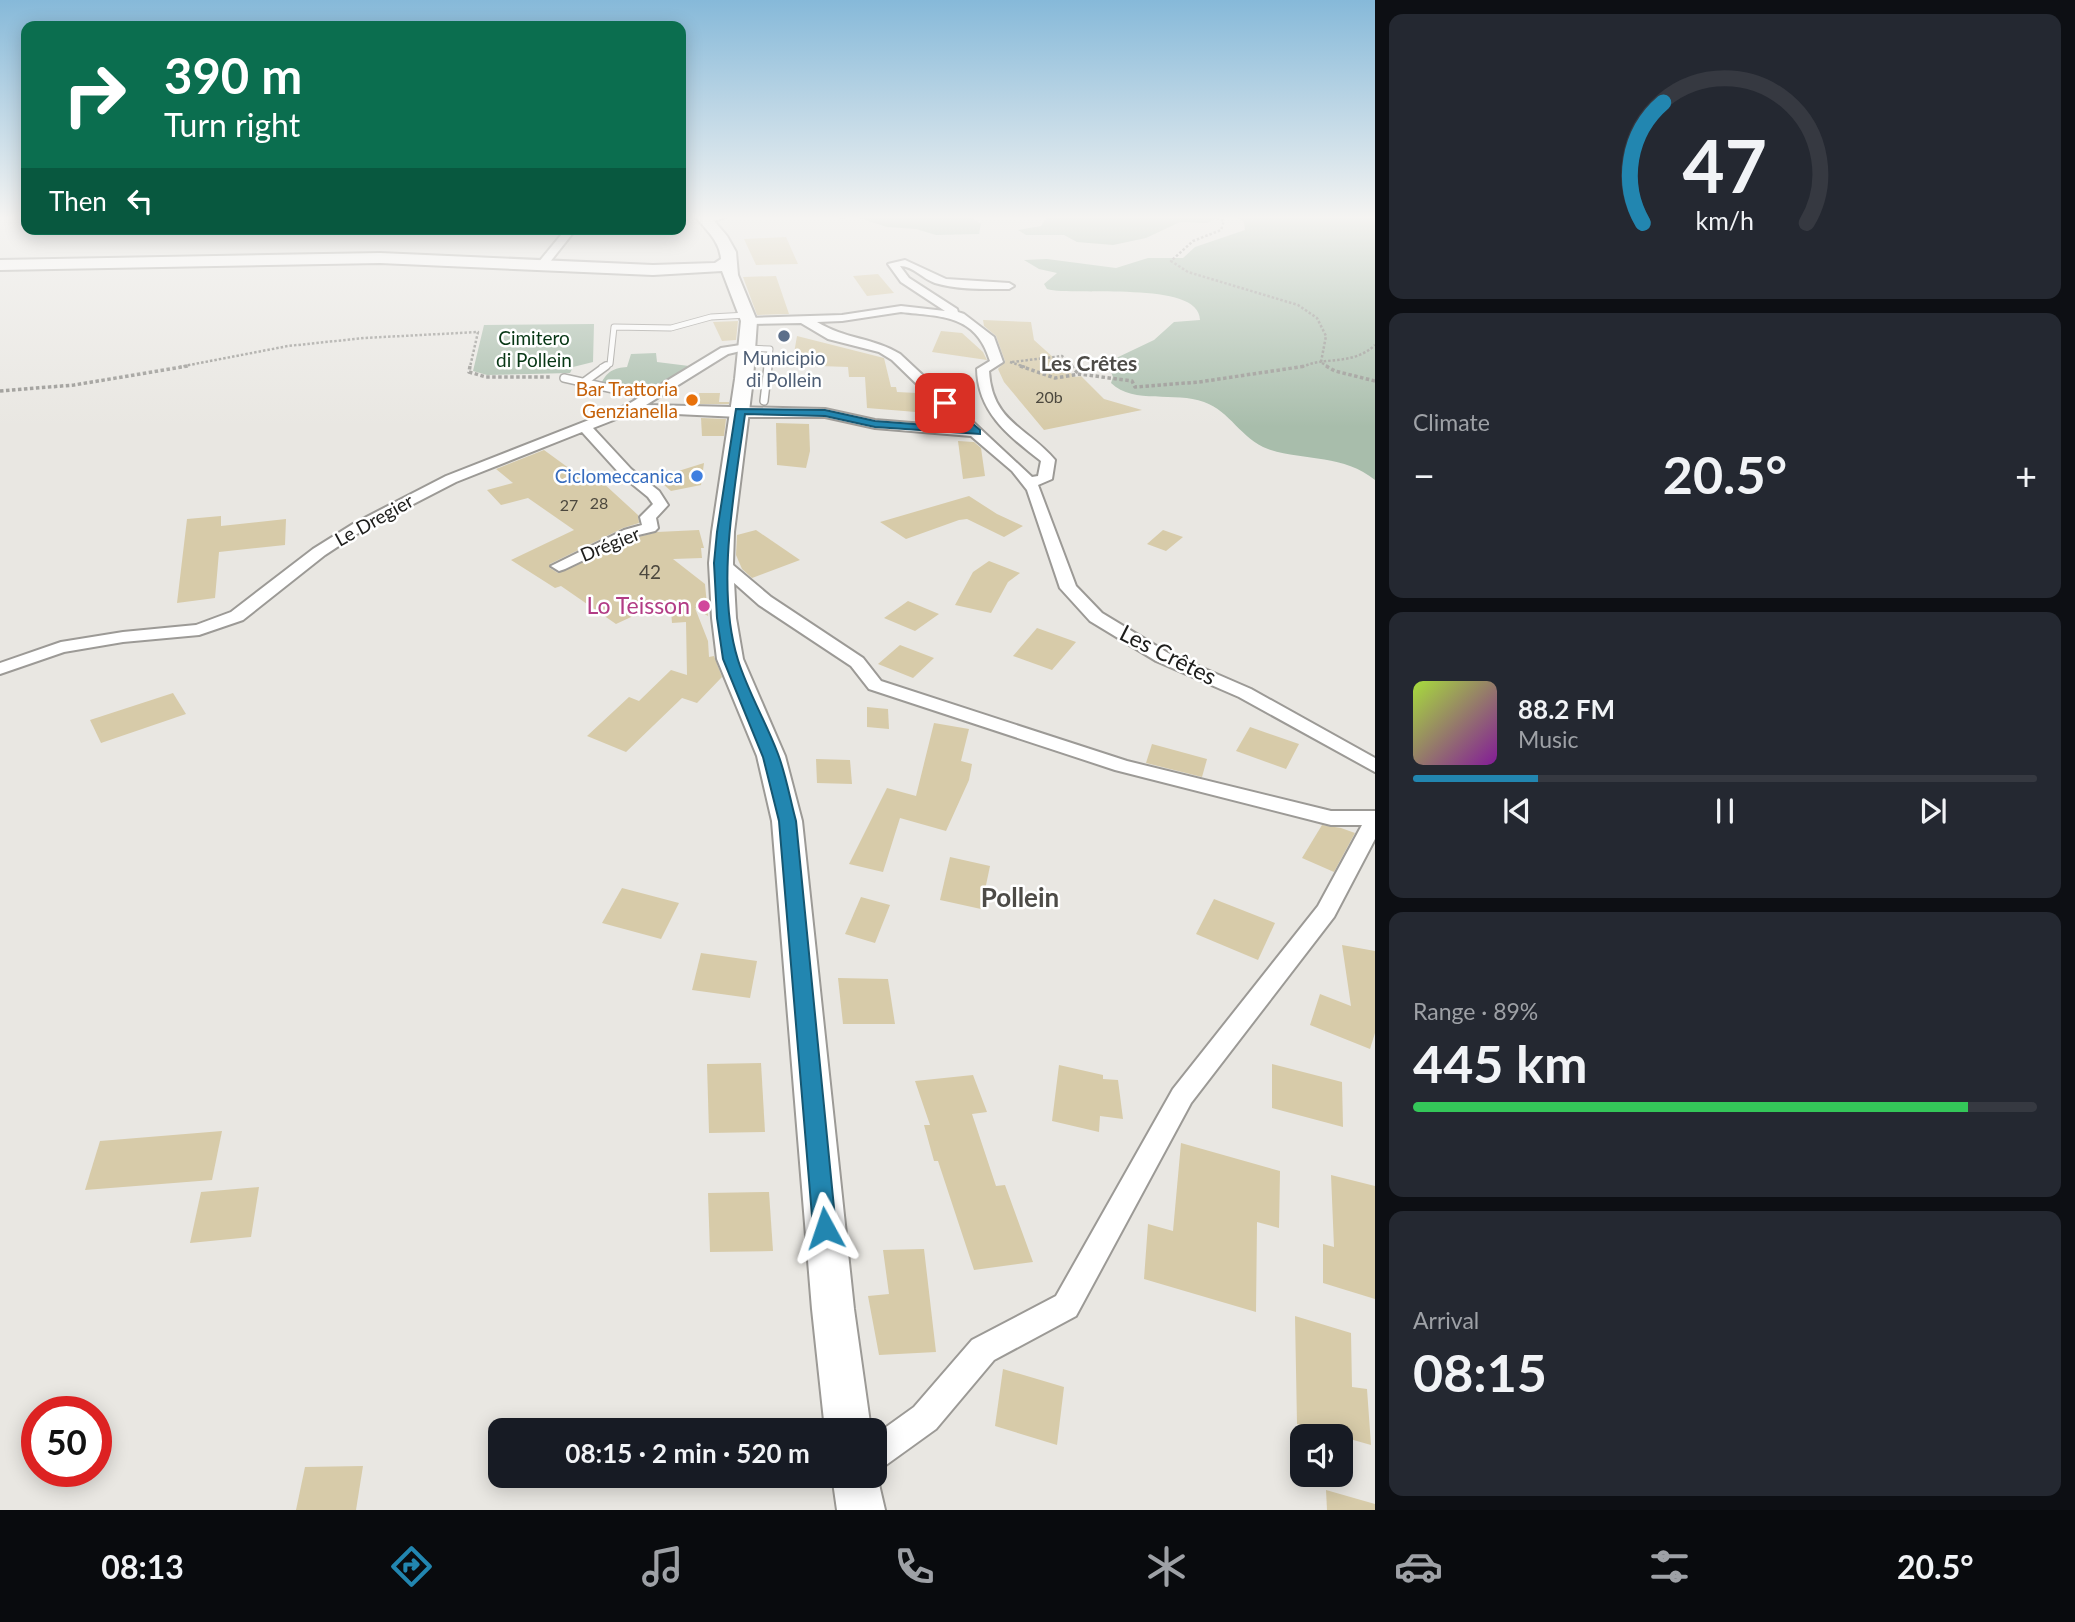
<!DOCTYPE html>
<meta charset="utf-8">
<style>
:root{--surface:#171b24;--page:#242831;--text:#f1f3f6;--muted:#9ea1a6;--line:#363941;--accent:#2286b0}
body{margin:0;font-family:Lato,sans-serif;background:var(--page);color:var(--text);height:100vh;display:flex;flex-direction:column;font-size:26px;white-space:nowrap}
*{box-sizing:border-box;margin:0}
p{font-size:23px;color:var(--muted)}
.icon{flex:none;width:38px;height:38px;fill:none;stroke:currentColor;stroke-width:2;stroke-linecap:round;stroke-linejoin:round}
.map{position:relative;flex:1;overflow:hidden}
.side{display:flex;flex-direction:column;gap:14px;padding:14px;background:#0d0f14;width:700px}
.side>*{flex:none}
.banner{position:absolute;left:21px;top:21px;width:665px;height:214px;border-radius:14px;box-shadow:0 4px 18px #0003;background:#0b6e4f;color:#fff;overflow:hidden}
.tools{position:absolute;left:1290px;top:1424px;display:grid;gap:14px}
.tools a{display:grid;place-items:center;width:63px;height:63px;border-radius:14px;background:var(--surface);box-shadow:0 4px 18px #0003;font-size:35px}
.speed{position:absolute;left:21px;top:1396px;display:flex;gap:14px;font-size:35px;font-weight:700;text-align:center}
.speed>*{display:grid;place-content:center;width:91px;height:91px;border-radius:50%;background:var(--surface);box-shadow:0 4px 18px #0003;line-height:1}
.speed .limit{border:10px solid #d22;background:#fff;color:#111}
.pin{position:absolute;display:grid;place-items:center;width:60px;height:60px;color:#fff;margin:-30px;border-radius:14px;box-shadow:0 4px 10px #0006}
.me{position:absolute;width:77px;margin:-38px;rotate:355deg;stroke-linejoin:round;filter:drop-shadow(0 0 5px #0008)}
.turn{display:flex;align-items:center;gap:24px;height:147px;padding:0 28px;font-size:32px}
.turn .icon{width:91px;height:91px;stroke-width:2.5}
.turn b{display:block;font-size:49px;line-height:60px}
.then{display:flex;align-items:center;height:66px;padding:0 28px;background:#0003;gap:14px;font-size:26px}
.big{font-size:52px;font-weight:700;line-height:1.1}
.side .tile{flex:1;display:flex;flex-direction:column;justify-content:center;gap:10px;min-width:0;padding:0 24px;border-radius:14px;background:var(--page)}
.side .dial{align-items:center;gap:0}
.dial svg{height:182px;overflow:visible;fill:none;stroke:var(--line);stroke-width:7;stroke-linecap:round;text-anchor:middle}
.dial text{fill:var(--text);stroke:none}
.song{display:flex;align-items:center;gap:21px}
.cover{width:84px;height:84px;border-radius:10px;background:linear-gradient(135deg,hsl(80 70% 55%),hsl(290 70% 35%))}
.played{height:7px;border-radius:4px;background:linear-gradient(90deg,var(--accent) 20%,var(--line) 20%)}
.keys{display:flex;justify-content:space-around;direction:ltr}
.heat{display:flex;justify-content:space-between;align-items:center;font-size:38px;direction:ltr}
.charge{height:10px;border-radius:5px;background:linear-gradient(90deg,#34c759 89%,var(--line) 0)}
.trip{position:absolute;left:488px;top:1418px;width:399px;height:70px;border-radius:14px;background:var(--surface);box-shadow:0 4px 18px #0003;font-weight:700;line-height:70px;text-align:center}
.dock{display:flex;height:112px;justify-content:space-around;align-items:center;background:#090b0e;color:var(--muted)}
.dock .icon{width:49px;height:49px}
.dock .active{color:var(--accent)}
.dock b{font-size:32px;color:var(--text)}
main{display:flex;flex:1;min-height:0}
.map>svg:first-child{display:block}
.green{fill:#a8bdab}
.building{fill:#d7cba9}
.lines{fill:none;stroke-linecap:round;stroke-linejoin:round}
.lane-far1-casing{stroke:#9c9a96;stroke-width:7}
.lane-casing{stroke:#9c9a96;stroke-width:10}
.street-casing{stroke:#9c9a96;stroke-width:4}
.secondary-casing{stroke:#9c9a96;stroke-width:4}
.path-far1{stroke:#93928e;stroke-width:2.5;stroke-dasharray:2.5 2;stroke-linecap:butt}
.path{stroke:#93928e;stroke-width:3.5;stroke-dasharray:3.5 2.5;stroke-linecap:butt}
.lane-far1{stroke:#fff;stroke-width:5}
.lane{stroke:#fff;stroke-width:7}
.street{fill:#fff;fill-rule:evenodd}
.secondary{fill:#fff;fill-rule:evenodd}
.route{fill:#2286b0;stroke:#165772;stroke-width:2}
.service-dot{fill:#5c6f8a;stroke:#fff;stroke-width:2.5}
.food-dot{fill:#e8710a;stroke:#fff;stroke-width:2.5}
.shop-dot{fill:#3f7fe0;stroke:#fff;stroke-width:2.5}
.hotel-dot{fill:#d1479c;stroke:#fff;stroke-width:2.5}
.labels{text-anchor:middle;stroke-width:5;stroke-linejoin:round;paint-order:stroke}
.far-number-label{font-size:16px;fill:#4c483e}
.far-park-label{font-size:19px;fill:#073715;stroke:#fff}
.far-service-label{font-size:19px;fill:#4e5e75;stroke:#fff}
.far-food-label{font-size:19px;fill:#c56008;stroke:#fff;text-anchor:end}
.far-shop-label{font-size:19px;fill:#366cbe;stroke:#fff;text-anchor:end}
.far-street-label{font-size:19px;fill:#1d1d1b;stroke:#fff}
.number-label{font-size:19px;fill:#4c483e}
.far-quarter-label{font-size:21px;font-weight:bold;fill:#4d4b47;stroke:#fff}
.hotel-label{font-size:23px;fill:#b23c85;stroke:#fff;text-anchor:end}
.street-label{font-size:23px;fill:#1d1d1b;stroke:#fff}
.quarter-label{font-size:26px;font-weight:bold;fill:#4d4b47;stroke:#fff}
</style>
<main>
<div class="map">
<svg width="1375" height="1510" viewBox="0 0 1375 1510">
<rect width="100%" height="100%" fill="#e9e7e2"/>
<g class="green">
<path d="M 842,216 L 969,216 L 981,224 L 979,234 L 936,235 L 916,229 L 887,227 L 856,217 L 837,220 Z"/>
<path d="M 1048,216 L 1223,216 L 1207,223 L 1180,222 L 1146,238 L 1113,245 L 1077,242 L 1064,235 L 1026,235 L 1018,230 L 1041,226 Z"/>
<path d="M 1234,216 L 1375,216 L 1375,480 C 1344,454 1304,461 1268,449 C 1241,439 1230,411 1204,402 C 1175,391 1134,405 1111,383 L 1113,377 L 1108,365 L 1112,360 L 1154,340 L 1174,322 L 1200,320 C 1200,279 1074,297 1047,289 L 1044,284 L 1057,273 L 1039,269 L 1024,260 L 1047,259 L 1116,268 L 1148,258 L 1183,258 L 1195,247 L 1245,230 L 1244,222 Z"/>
<path d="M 594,324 L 593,362 L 573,367 L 570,373 L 487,375 L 473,371 L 484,325 Z"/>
<path d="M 656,353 L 657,362 L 689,366 C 648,392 648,389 601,384 C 607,371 614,368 627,367 L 631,354 Z"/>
</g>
<g class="building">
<path d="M 786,237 L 798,264 L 756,265 L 744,239 Z"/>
<path d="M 878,274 L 894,293 L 867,296 L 853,276 Z"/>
<path d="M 776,276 L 789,314 L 757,315 L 743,277 Z"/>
<path d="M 983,320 L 1031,322 L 1034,340 L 1075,377 L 1081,376 L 1104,399 L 1142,410 L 1044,430 L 1004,382 L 998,369 L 1005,361 L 996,336 L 984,326 Z"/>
<path d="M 738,321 L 736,340 L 722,341 L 713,322 Z"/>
<path d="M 941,331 L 962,333 L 983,352 L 987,360 L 932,352 Z"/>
<path d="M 797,336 L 884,358 L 891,387 L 896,387 L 897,392 L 917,393 L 916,412 L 867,408 L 865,377 L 849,377 L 848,367 L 792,365 Z"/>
<path d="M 699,393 L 720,393 L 719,402 L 729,402 L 729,404 L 700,404 Z"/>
<path d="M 701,418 L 726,419 L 724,436 L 702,436 Z"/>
<path d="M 776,423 L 809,424 L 810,451 L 806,468 L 777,465 Z"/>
<path d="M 958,441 L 974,442 L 981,448 L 985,476 L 963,479 Z"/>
<path d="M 544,450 L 592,485 L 602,482 L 638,515 L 639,523 L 623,528 L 550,564 L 550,568 L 558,573 L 635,538 L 657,532 L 699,530 L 704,548 L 701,548 L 702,558 L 673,559 L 705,584 L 708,616 L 695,608 L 708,641 L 709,657 L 714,656 L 722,677 L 697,703 L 682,698 L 626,752 L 587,736 L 629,697 L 639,701 L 671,670 L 687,675 L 686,622 L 672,623 L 670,599 L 616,624 L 561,586 L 555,588 L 511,560 L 574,530 L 528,498 L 501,505 L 487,490 L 513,483 L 496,469 Z"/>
<path d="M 704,463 L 701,485 L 671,491 L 656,478 Z"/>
<path d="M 969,496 L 997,514 L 1023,526 L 1004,537 L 967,519 L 959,520 L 906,539 L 880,522 Z"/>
<path d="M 221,516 L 221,526 L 286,519 L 285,545 L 219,552 L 215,598 L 177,603 L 187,519 Z"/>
<path d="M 756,530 L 800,560 L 752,578 L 742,569 L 736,555 L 737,535 Z"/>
<path d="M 1163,530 L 1183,537 L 1166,551 L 1147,544 Z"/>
<path d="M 989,561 L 1020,573 L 1008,582 L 991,613 L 955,605 L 973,572 Z"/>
<path d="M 908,601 L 939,614 L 915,631 L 884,618 Z"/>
<path d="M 1037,628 L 1076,642 L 1052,670 L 1013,656 Z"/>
<path d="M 900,645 L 934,658 L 913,678 L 878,664 Z"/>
<path d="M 173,693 L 186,714 L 101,743 L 90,720 Z"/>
<path d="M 867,707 L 888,709 L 889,729 L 867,727 Z"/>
<path d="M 934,723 L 969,729 L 961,761 L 972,764 L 969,780 L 946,831 L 900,818 L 883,872 L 849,864 L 887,788 L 916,796 Z"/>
<path d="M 1250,727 L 1299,744 L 1286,769 L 1236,751 Z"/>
<path d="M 1152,744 L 1207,759 L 1202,777 L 1146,763 Z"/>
<path d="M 816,759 L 850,760 L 852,784 L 817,783 Z"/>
<path d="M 1322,825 L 1341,828 L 1355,833 L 1334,872 L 1302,858 Z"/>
<path d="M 950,857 L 990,866 L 981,909 L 940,900 Z"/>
<path d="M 622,888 L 679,903 L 661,939 L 602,923 Z"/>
<path d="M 861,897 L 890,905 L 875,943 L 845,934 Z"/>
<path d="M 1214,899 L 1275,923 L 1258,960 L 1196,934 Z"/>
<path d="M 1342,945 L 1375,951 L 1375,1033 L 1370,1049 L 1310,1025 L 1320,994 L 1351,1006 Z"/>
<path d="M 701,953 L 757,961 L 750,998 L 692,990 Z"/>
<path d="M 838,978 L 888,979 L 895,1024 L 843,1024 Z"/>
<path d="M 761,1063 L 765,1132 L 709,1133 L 707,1064 Z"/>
<path d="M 1272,1064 L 1342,1082 L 1343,1127 L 1272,1108 Z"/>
<path d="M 1059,1065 L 1103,1075 L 1103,1079 L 1118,1080 L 1123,1119 L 1100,1116 L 1099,1132 L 1052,1121 Z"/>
<path d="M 973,1075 L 987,1112 L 972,1114 L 996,1186 L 1005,1185 L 1033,1262 L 974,1270 L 938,1161 L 934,1161 L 924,1125 L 930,1125 L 915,1081 Z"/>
<path d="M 222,1131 L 212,1180 L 85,1190 L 100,1141 Z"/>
<path d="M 1181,1143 L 1280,1171 L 1279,1228 L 1257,1222 L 1256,1312 L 1144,1279 L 1148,1224 L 1173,1231 Z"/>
<path d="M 1331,1175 L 1375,1186 L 1375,1299 L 1323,1283 L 1323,1244 L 1334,1247 Z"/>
<path d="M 259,1187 L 251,1237 L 190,1243 L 201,1192 Z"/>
<path d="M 769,1192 L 773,1251 L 710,1252 L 708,1193 Z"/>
<path d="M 924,1249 L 936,1352 L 879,1355 L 868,1296 L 889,1294 L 883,1250 Z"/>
<path d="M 1295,1316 L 1351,1333 L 1352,1387 L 1367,1389 L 1371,1445 L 1297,1424 Z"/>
<path d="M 1003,1369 L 1064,1387 L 1057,1445 L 995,1426 Z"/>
<path d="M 363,1466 L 356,1510 L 296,1510 L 305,1467 Z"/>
<path d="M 1326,1490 L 1375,1504 L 1375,1510 L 1327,1510 Z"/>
</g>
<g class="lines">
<defs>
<g id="lane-far1">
<path d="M 747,348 L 770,349 L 768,367"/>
<path d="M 602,367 L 610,364 L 614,327 L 671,328 L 711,317 L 747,315"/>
</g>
<g id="lane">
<path d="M 564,378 L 649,397"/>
<path d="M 584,382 L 606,366"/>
<path d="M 764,401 L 768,366"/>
</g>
<g id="street">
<path d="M 729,216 L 707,223 L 702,220 L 712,216 Z"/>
<path d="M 566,229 L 576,229 L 546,267 L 538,267 L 538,263 Z"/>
<path d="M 905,260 L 946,279 L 1009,283 L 1014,286 L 1009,289 C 984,289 959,290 935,283 C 923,279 913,266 900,266 L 909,278 L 957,309 L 958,312 L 964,314 L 994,337 L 1003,362 L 989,371 C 992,422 1027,427 1055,460 L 1052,479 L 1038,485 L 1076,586 L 1102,613 L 1168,653 L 1251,689 L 1375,758 L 1375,772 L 1239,697 L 1156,661 L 1090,621 L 1060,588 L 1027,490 L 1012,471 L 971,436 L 875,428 L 825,417 L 739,417 L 634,412 L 593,428 L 631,469 L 659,491 L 668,505 L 656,518 L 658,528 L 655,531 L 634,536 L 565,569 L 559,571 L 551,566 L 624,530 L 642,525 L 640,517 L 653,504 L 648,497 L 621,475 L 582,432 L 456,482 L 363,530 L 325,555 L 243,620 L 199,635 L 123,642 L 64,652 L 0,674 L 0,663 L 61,642 L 123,632 L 196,625 L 231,612 L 313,549 L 353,524 L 446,476 L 627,405 L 721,348 L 747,344 L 753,348 L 728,354 L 646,405 L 825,409 L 875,420 L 961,427 L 892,360 L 879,352 L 828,339 L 801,323 L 749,324 L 743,321 L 749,318 L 842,315 L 901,306 L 945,311 L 901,282 L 888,264 ZM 901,312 C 942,317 976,314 990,361 L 977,369 C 978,413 1009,436 1041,461 L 1038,476 L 1032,477 L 900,354 C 874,338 845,339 817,322 L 842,321 Z"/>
<path d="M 721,558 L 727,560 L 771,597 L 863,658 L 881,681 L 1127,761 L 1331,811 L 1375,811 L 1375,839 L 1334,917 L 1191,1103 L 1076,1316 L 994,1360 L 936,1429 L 886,1465 L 875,1470 L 875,1435 L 914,1407 L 972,1340 L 1056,1296 L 1173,1089 L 1318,906 L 1362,825 L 1331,825 L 1115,770 L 869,689 L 851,666 L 759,605 L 715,566 L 713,563 Z"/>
</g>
<g id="secondary">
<path d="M 695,216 L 710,216 L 727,236 L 736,252 L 738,275 L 757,321 L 753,379 L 734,532 L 733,563 L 736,618 L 743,659 L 785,756 L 802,821 L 854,1309 L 871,1430 L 825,1430 L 812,1309 L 772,821 L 757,756 L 717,659 L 712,618 L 709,563 L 712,532 L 735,379 L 741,321 L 722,271 L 653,275 L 380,263 L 0,270 L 0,260 L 380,253 L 653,265 L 715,263 L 721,259 C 720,241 706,230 695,216 Z"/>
<path d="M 875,1467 L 885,1510 L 837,1510 L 832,1475 L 875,1475 Z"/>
</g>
</defs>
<use href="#lane-far1" class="lane-far1-casing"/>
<use href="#lane" class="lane-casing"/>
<use href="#street" class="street-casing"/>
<use href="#secondary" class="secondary-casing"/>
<g class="path-far1">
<path d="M 1213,216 L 1224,221 L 1221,230 L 1193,241 L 1171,261 L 1188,272 L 1298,305 L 1317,318 L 1326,336 L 1321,362"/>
<path d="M 1010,362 L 1025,367"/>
<path d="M 1012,362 L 1062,356 L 1073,367"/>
<path d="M 1322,363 L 1329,367"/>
<path d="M 179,367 L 288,346 L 364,338 L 478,332 L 470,367"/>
<path d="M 1302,367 C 1325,356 1353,366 1375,345"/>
</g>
<g class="path">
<path d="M 470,366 L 469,372 L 486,377 L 552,377"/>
<path d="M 1020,366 L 1055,378 L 1080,374 L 1132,381 L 1135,387 L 1199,382 L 1306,366"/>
<path d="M 1071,366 L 1079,374"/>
<path d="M 1326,366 L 1335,371 L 1375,381"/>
<path d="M 0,391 L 74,385 L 188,366"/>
</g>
<use href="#lane-far1" class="lane-far1"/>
<use href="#lane" class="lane"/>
<use href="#street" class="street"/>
<use href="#secondary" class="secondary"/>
</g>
<linearGradient id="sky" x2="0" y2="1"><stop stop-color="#86b9d9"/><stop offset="0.51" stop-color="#f5f4f2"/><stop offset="1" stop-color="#f5f4f2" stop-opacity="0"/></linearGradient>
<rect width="1375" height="427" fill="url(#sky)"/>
<path class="route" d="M 945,400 L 980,430 L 980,434 L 875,427 L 825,416 L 745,414 C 735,488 715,587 738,660 C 748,692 766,722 778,754 C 786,775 790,799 796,821 L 836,1228 L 833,1235 L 825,1238 L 817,1235 L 813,1228 L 779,821 L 763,757 L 723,659 L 717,618 L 714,563 L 717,532 L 736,409 L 825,410 L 875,421 L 965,428 L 941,405 L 941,401 Z"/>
<circle class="service-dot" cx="784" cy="336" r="7"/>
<circle class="food-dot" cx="692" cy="400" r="7"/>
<circle class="shop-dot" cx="697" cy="476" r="7"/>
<circle class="hotel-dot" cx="704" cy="606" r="7"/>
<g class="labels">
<g class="far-number-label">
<text x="1049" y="403">20b</text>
<text x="599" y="509">28</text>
<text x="569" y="511">27</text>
</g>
<g class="far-park-label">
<text x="534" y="345">Cimitero<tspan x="534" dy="22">di Pollein</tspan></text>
</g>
<g class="far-service-label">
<text x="784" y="365">Municipio<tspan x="784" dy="22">di Pollein</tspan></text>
</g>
<g class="far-food-label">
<text x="678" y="396">Bar Trattoria<tspan x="678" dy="22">Genzianella</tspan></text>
</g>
<g class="far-shop-label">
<text x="683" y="483">Ciclomeccanica</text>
</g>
<g class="far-street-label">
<text transform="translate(374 520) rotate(-29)" y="7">Le Dregier</text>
<text transform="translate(610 544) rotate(-22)" y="7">Drégier</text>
</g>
<g class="number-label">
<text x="650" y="579">42</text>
</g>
<g class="far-quarter-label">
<text x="1089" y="371">Les Crêtes</text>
</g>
<g class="hotel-label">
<text x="690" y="614">Lo Teisson</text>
</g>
<g class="street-label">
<text transform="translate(1168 655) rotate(27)" y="8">Les Crêtes</text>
</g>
<g class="quarter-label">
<text x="1020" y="907">Pollein</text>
</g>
</g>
</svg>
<div class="tools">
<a><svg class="icon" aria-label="sound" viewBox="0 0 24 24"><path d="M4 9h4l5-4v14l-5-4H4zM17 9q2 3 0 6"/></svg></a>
</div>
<div class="speed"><div class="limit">50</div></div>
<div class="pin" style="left:945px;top:403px;background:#d93025"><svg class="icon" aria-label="arrive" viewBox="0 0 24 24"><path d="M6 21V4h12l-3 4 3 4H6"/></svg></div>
<svg class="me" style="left:825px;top:1228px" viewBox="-20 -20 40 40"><path d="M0-17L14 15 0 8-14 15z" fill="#2286b0" stroke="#fff" stroke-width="4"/></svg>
<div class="trip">08:15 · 2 min · 520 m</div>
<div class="banner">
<div class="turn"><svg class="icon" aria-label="right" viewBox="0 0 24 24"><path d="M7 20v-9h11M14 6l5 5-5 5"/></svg><div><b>390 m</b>Turn right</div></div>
<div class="then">Then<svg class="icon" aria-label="left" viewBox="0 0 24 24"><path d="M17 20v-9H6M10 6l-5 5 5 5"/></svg></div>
</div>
</div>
<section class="side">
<div class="tile dial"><svg viewBox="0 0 100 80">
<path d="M14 69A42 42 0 1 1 86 69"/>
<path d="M14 69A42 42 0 0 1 23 16" stroke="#2286b0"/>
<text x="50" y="56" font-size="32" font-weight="700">47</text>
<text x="50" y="72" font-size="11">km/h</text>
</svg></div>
<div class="tile"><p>Climate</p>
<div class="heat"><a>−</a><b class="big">20.5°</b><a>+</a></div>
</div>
<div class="tile">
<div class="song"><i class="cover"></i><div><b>88.2 FM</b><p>Music</p></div></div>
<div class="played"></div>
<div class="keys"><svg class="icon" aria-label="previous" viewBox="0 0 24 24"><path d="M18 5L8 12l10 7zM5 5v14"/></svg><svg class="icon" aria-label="pause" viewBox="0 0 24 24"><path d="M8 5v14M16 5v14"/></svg><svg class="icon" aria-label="next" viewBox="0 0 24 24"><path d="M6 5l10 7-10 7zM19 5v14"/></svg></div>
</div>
<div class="tile"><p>Range · 89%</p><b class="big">445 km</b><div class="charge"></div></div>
<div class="tile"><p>Arrival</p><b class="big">08:15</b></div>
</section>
</main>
<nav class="dock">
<b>08:13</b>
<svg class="icon active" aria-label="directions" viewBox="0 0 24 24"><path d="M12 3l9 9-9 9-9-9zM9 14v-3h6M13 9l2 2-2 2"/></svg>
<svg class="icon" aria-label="music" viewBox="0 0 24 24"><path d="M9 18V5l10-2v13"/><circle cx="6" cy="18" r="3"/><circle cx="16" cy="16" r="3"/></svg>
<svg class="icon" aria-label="phone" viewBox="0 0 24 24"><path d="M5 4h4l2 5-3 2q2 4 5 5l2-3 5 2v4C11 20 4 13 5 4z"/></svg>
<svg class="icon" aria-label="climate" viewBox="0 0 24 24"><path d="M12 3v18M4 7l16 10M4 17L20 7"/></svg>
<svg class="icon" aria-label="car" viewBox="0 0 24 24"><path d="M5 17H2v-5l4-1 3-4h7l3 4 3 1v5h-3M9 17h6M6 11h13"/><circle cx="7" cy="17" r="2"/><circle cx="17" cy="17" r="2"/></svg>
<svg class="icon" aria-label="filters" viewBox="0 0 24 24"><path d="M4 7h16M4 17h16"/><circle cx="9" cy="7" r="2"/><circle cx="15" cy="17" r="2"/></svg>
<b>20.5°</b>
</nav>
